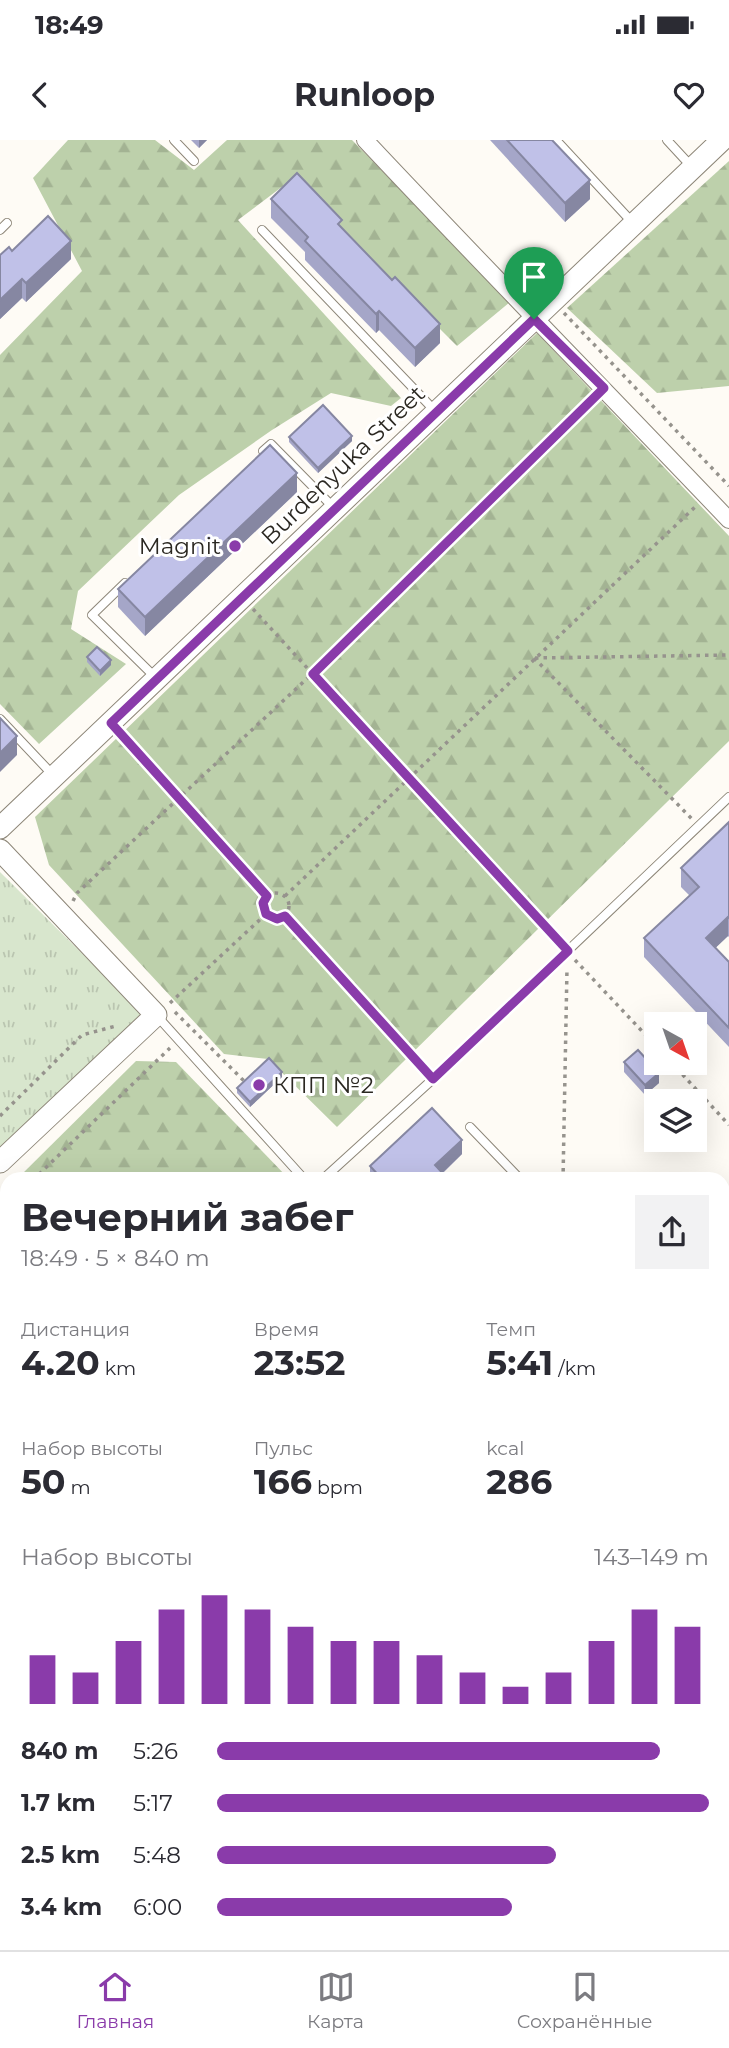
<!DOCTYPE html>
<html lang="ru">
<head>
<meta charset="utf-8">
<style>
	body { margin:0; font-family:Montserrat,sans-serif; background:#f2f2f3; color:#2b2b33; height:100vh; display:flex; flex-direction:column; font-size:26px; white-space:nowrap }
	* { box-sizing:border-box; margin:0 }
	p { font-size:23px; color:#7c7c81 }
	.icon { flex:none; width:38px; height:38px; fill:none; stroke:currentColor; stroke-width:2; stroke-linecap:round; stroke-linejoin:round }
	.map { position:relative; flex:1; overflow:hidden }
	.side { position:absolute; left:0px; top:1032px; width:730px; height:779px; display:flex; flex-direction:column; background:#fff; border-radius:21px 21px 0 0; box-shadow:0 7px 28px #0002 }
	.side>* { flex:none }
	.needle { width:46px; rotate:140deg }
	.controls { position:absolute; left:644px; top:872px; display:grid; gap:14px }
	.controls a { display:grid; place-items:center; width:63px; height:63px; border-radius:0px; background:#fff; box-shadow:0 7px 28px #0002; font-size:35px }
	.pin { position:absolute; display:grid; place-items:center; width:60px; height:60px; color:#fff; margin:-72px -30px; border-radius:50% 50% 50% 0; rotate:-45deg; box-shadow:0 0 7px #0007 }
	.pin .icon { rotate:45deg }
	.round { display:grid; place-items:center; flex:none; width:74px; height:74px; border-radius:0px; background:#f2f2f3 }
	.summary { display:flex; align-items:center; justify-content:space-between; height:119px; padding:0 21px }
	h1 { font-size:38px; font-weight:700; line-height:52px }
	.stats { display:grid; grid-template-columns:repeat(3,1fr); gap:10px; height:119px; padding:7px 21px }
	.stats div { display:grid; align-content:center }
	.stats b { font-size:35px; font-weight:700 }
	.stats small { font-size:19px; font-weight:400 }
	.stats p { font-size:19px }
	.chart { height:196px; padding:14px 21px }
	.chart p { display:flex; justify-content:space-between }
	.chart svg { width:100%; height:126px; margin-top:7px; stroke:#8a3baa; stroke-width:6 }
	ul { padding:0 21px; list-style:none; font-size:23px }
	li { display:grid; grid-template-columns:112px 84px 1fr; align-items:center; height:52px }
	li i { height:18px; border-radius:9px; background:#8a3baa }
	.status { display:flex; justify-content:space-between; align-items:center; height:49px; padding:0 35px; background:#fff; direction:ltr }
	.status svg { height:19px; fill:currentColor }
	header { display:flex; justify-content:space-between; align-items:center; height:91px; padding:0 21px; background:#fff; font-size:32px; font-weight:700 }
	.tabs { display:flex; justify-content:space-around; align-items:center; height:98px; border-top:2px solid #e1e1e2; background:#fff; font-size:19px; color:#7c7c81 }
	.tabs a { display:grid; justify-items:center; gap:4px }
	.tabs .on { color:#8a3baa }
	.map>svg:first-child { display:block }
	.forest { fill:url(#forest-firs) }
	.park { fill:url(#park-tufts) }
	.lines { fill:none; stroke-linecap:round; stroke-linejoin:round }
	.service-casing { stroke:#8d8678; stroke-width:10 }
	.minor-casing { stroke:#8d8678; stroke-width:18 }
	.tertiary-casing { stroke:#8d8678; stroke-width:23 }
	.path { stroke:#96938d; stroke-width:3.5; stroke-dasharray:3.5 5; stroke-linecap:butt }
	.service { stroke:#fff; stroke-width:8 }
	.minor { stroke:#fff; stroke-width:16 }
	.tertiary { stroke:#fff; stroke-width:21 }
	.wall { fill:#a5a6c8 }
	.shaded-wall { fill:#8687a2 }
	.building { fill:#c0c1e8; stroke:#8687a2; stroke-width:2 }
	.route-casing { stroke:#fff; stroke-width:14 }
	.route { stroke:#8a3baa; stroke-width:9 }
	.poi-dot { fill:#8a3baa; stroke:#fff; stroke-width:2.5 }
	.labels { text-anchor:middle; stroke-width:6; stroke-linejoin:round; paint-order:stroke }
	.street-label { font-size:23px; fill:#2b2822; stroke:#fff }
	.poi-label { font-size:23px; fill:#2b2822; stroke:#fff; text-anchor:end }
</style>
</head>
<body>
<div class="status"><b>18:49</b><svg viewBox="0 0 49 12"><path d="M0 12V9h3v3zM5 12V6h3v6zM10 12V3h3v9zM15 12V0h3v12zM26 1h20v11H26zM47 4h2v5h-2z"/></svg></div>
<header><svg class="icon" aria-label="back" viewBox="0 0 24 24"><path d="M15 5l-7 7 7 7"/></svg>Runloop<svg class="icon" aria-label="heart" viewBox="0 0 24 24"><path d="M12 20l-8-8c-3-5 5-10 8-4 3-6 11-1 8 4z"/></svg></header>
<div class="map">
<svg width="729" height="1810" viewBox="0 0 729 1810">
	<defs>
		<pattern id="forest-firs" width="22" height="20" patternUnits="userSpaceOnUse" patternTransform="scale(1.75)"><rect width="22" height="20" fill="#bdd0ab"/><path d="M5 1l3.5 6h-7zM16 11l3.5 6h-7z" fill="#a3b393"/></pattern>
		<pattern id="park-tufts" width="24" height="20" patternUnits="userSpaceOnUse" patternTransform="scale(1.75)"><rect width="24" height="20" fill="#d8e6cd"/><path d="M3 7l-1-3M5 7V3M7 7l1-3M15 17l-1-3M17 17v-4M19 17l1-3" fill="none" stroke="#bac5b0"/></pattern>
	</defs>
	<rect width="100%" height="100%" fill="#fefbf5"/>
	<g class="forest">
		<path d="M68,0H155L194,30L227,0H352L510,162L457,206L291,40L238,80L401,258L391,266L331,253L272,290L179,355L78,451L71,489L126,524L39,604L0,564V215L82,131L33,38Z"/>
		<path d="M729,21V246L657,253L567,168Z"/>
		<path d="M537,193L729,396V601L337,987L268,919L224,914L49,725L35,677Z"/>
		<path d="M136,921L176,922L289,1039H17Z"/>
		<path d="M7,1049V1142L0,1149V1056Z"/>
		<path d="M515,1804H574L572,1810H513Z"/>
	</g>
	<path class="park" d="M0,732L142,873L0,1009Z"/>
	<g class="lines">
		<g class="service-casing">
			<g id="service">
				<path d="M174,0L194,21"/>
				<path d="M556,0L632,82"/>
				<path d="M667,0L691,26"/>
				<path d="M0,90L7,83"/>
				<path d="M262,90L436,272"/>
				<path d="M263,311L271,304L333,367"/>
				<path d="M125,443L92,475L155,537"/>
				<path d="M0,579L52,634"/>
				<path d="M157,876L305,1040"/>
				<path d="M470,987L521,1040"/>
				<path d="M322,1040L433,939L729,657"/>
				<path d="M723,1219L729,1213"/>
				<path d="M0,1346L7,1339"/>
				<path d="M723,1482L729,1489"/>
				<path d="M0,1611L7,1619"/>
				<path d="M182,1804L187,1810"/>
				<path d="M266,1810L272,1804"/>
			</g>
		</g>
		<g class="minor-casing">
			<path id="minor" d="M365,0C485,128 608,253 729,380"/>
		</g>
		<g class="tertiary-casing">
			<g id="tertiary">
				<path d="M0,688L722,0"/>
				<path d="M0,710L156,875L0,1022"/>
			</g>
		</g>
		<g class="path">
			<path d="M564,173L729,346"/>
			<path d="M253,469L561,804"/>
			<path d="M534,518L692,679"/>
			<path d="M535,518L729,515"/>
			<path d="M121,595L267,756"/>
			<circle cx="276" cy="766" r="13"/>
			<path d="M285,756L695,367"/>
			<path d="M73,761L77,753L313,533L593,259"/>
			<path d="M285,776L424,930"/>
			<path d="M575,820L656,906"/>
			<path d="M170,863L266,774"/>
			<path d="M175,872L244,941"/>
			<path d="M671,922L729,985"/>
			<path d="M0,976L82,895L116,886"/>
			<path d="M33,1040L170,908"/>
			<path d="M563,1040L567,828"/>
			<path d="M0,1071L7,1064"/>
			<path d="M0,1401L7,1409"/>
		</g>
		<use href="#service" class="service"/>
		<use href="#minor" class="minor"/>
		<use href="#tertiary" class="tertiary"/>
	</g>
	<g class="wall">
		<path d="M191,0H207L199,8Z"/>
		<path d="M490,0H552L590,59L565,82Z"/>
		<path d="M271,59L342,88L440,203L415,227L379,190L376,193L305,120V112L271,78Z"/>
		<path d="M12,111L71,119L26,162L22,158L0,179V115Z"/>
		<path d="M289,297L352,301L318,333L289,302Z"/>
		<path d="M297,352L145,496L118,467V449Z"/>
		<path d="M87,517L111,525L100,536L87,522Z"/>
		<path d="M729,682V797L728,796L715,808L729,822V907L644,817V798L690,756L681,747V728Z"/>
		<path d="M624,922L659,943L645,955L624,932Z"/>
		<path d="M282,937L250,967L237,953V948Z"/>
		<path d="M462,1014L443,1033L449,1040H370V1026Z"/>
		<path d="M0,1444L7,1452V1550L0,1543Z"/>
		<path d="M77,1804H167L172,1810H82Z"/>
	</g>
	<g class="shaded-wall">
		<path d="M199,0H207L199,8Z"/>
		<path d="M590,40V59L565,82V63Z"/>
		<path d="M71,101V119L26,162V143Z"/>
		<path d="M22,139V158L0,179V160Z"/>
		<path d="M379,171V190L376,193V174Z"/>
		<path d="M440,184V203L415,227V208Z"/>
		<path d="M352,296V301L318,333V328Z"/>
		<path d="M297,333V352L145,496V477Z"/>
		<path d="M111,520V525L100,536V531Z"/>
		<path d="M17,596V615L0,632V613Z"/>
		<path d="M728,777V796L706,817V798Z"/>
		<path d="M282,932V937L250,967V962Z"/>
		<path d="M659,933V943L645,955V945Z"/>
		<path d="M462,1000V1014L435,1040V1025Z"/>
		<path d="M7,1645V1672L0,1678V1652Z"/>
	</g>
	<g class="building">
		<path d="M507,0H552L590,40L565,63Z"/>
		<path d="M297,33L342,80L338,84L392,140L395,137L440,184L415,208L379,171L376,174L305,101L308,97L271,59Z"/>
		<path d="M48,76L71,101L26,143L22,139L0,160V115L9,107L12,111Z"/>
		<path d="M323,265L352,296L318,328L289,297Z"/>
		<path d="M270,305L297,333L145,477L118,449Z"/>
		<path d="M97,507L111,520L100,531L87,517Z"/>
		<path d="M0,578L17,596L0,613Z"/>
		<path d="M729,682V778L728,777L706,798L729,822V888L644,798L699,747L681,728Z"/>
		<path d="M638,910L659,933L645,945L624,922Z"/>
		<path d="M269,918L282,932L250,962L237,948Z"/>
		<path d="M432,968L462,1000L435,1025L449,1040H383L370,1026Z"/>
		<path d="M0,1444L7,1452V1524L0,1516Z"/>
		<path d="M0,1627L7,1634V1645L0,1652Z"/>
		<path d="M101,1804H167L172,1810H107Z"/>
	</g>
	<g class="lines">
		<g class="route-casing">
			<path id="route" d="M534,179L604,248L313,534L568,811L433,939L285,776L277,779L266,774L263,763L267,756L111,583Z"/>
		</g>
		<use href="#route" class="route"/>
	</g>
	<g class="poi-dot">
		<circle cx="235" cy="406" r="7"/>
		<circle cx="259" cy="945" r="7"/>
	</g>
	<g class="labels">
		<g class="street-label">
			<text transform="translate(343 325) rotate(-44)" y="8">Burdenyuka Street</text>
		</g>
		<g class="poi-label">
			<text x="221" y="414">Magnit</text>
			<text x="273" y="953" text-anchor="start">КПП №2</text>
		</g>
	</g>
</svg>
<div class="controls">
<a><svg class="needle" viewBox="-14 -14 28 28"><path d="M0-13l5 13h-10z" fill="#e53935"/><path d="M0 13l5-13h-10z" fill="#7c7c81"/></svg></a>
<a><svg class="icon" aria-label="layers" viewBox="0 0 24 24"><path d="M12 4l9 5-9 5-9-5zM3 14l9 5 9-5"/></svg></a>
</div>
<div class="pin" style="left:534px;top:179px;background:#1e9e55"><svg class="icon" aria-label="arrive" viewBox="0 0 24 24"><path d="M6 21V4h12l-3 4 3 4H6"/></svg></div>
<section class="side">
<div class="summary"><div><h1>Вечерний забег</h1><p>18:49 · 5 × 840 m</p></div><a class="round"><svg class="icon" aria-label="share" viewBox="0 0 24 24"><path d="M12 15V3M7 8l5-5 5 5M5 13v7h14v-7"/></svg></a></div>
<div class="stats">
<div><p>Дистанция</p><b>4.20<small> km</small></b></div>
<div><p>Время</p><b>23:52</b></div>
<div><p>Темп</p><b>5:41<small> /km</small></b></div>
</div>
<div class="stats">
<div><p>Набор высоты</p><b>50<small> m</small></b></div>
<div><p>Пульс</p><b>166<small> bpm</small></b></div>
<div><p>kcal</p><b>286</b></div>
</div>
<div class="chart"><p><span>Набор высоты</span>143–149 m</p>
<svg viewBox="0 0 160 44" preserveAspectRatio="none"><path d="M5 44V27M15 44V33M25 44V22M35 44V11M45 44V6M55 44V11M65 44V17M75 44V22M85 44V22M95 44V27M105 44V33M115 44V38M125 44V33M135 44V22M145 44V11M155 44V17"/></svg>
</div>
<ul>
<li><b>840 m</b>5:26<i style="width:90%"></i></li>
<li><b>1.7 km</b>5:17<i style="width:100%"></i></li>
<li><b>2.5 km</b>5:48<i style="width:69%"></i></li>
<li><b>3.4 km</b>6:00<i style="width:60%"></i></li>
</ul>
</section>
</div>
<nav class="tabs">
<a class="on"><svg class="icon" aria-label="home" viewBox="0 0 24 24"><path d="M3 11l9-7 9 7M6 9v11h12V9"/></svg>Главная</a>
<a><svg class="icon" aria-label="map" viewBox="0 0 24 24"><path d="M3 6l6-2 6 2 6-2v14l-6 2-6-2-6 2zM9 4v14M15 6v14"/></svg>Карта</a>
<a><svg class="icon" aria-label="saved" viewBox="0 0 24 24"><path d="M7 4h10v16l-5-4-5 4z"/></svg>Сохранённые</a>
</nav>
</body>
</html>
